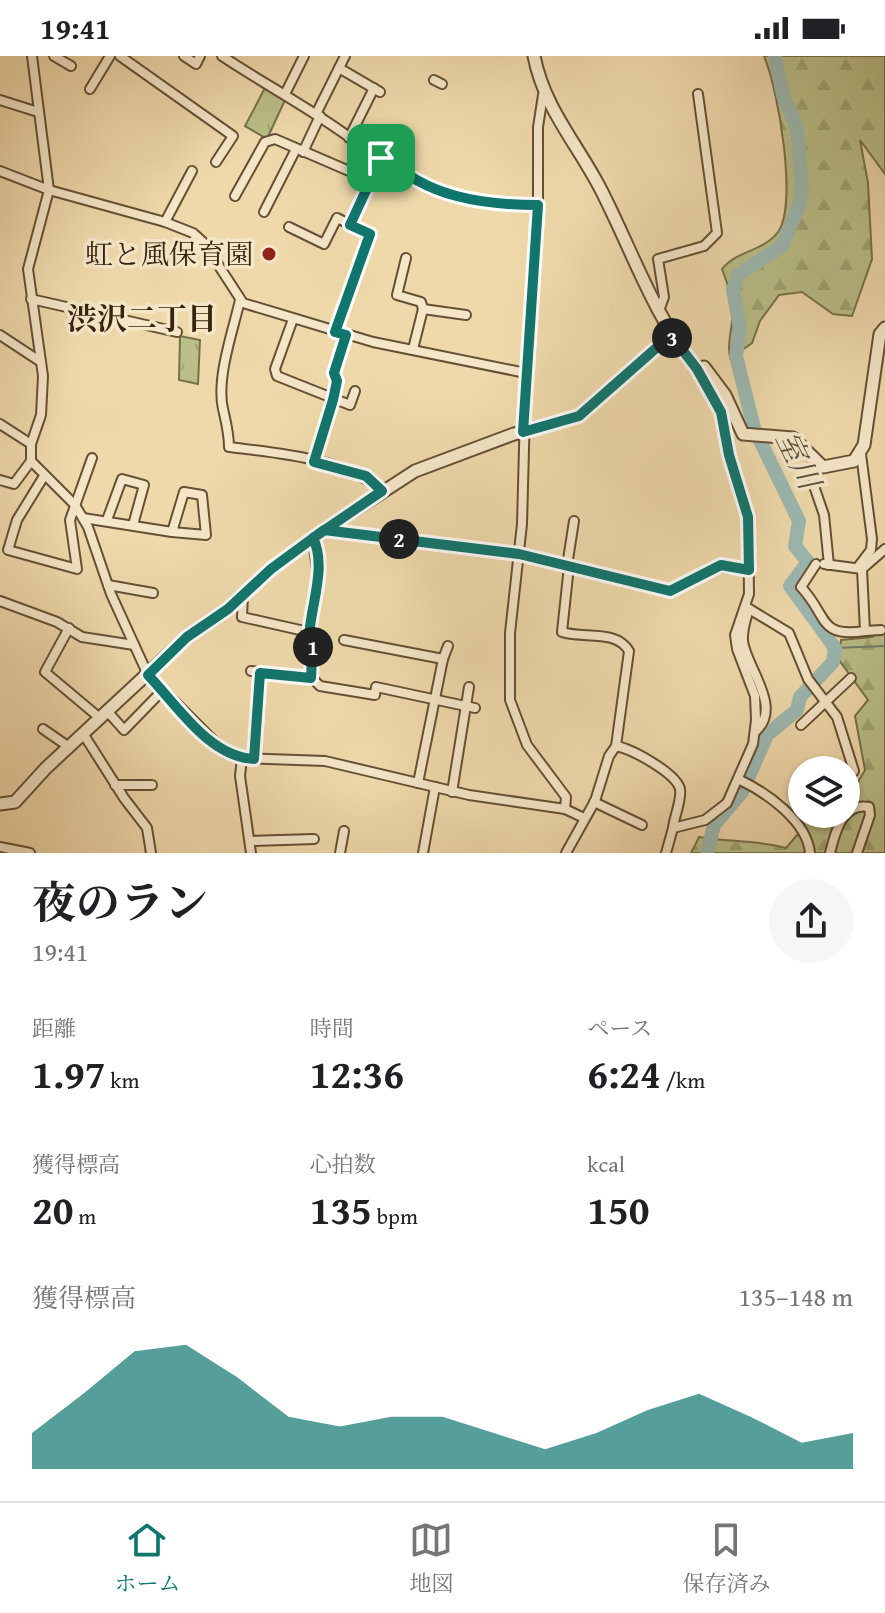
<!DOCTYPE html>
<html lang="ja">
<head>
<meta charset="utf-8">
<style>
	body { margin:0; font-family:"Gentium Book Plus","Noto Serif JP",serif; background:#f6f6f6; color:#202124; height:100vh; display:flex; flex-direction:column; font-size:30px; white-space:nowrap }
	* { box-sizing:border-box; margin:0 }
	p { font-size:26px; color:#757577 }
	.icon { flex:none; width:44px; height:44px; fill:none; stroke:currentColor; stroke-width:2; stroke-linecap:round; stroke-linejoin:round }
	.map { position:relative; height:797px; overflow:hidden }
	.details { display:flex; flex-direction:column; background:#fff; flex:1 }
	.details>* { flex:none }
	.fabs { position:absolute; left:788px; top:700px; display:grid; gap:16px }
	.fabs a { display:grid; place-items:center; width:72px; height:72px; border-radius:50%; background:#fff; box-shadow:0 2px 6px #0004; font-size:40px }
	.pin { position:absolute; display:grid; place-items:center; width:68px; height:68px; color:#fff; margin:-34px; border-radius:16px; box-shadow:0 4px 12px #0006 }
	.km { position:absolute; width:40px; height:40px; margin:-20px; border-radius:50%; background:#222; color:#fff; font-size:22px; line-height:40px; text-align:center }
	.round { display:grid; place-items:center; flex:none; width:84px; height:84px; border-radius:42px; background:#f6f6f6 }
	.headline { display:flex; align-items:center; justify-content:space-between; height:136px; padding:0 32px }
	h1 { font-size:44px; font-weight:700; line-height:60px }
	.metrics { display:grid; grid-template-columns:repeat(3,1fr); gap:12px; height:136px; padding:8px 32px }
	.metrics div { display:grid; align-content:center }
	.metrics b { font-size:40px; font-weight:700 }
	.metrics small { font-size:22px; font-weight:400 }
	.metrics p { font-size:22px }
	.chart { height:224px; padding:16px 32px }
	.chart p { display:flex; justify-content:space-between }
	.chart svg { width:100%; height:144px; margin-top:8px; fill:#0f766e; opacity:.7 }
	.status { display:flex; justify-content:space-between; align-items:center; height:56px; padding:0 40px; background:#fff; direction:ltr }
	.status svg { height:22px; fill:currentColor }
	.tab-bar { display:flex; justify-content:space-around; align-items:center; height:112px; border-top:2px solid #e0e0e0; background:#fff; font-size:22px; color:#757577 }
	.tab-bar a { display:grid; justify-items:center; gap:4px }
	.tab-bar .active { color:#0f766e }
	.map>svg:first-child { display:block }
	.grass { fill:url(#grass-tufts); stroke:#78704b; stroke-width:2 }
	.forest { fill:url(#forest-firs); stroke:#78704b; stroke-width:2 }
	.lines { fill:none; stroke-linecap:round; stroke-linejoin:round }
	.stream { stroke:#747d70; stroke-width:2 }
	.river { stroke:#9cb9b2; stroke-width:14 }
	.minor-casing { stroke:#655035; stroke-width:12 }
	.tertiary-casing { stroke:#655035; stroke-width:15 }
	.minor { stroke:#f5e6c8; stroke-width:8 }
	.tertiary { stroke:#f5e6c8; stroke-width:11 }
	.route-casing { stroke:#fff; stroke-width:16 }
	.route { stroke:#0f766e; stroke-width:10 }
	.poi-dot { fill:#8f2418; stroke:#f5e6c8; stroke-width:3 }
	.labels { text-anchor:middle; stroke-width:7; stroke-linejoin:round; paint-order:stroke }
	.poi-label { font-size:28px; fill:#37220e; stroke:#f5e6c8; text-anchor:end }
	.neighbourhood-label { font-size:30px; font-weight:bold; fill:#37220e; stroke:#f5e6c8 }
	.water-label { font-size:30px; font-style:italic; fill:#554f3f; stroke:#f5e6c8 }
</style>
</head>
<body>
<div class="status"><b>19:41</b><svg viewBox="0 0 49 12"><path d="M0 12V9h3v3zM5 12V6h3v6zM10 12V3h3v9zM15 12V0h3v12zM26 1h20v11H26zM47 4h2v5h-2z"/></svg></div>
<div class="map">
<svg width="885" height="797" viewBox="0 0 885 797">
	<defs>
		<pattern id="grass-tufts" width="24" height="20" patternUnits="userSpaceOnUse" patternTransform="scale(2)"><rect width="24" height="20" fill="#babf88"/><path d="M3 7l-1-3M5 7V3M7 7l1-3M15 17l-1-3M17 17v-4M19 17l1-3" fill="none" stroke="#a0a474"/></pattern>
		<pattern id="forest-firs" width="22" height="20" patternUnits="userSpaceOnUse" patternTransform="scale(2)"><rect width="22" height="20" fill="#babf88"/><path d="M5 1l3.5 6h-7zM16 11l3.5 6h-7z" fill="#a0a474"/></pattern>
	</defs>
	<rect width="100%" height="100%" fill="#efd9ab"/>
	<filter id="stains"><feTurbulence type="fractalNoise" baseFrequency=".0025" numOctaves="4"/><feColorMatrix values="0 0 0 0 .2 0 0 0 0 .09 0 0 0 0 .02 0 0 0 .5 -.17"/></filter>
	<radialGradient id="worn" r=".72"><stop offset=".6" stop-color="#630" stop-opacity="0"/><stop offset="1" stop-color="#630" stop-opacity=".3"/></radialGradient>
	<g class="grass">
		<path d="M266,30L285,44L267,83L245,70Z"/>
		<path d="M180,280L200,284L198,328L179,324Z"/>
	</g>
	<g class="forest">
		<path d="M764,0H885V118L860,84L868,127L872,203L852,260L833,258L802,236L779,239L760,265L752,287L730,302C727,287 731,279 732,264C733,247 728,228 722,213C737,194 763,196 778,176C798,148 778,32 764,0Z"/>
		<path d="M885,572V797H691L699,781C729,786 757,784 786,792L798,778L804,758H846V734L855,731L865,714L855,660L868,644L839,604L841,584L872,581Z"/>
	</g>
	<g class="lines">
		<path class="stream" d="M835,592L885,590"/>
		<path class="river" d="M707,797L714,769L742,736L767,679L797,654L800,641L833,606L835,592L790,530L808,506L795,490L799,465L754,372L736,300L740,272L733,234L738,219L782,190L800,147L802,130L797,72L783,39L775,0"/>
		<g class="minor-casing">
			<g id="minor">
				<path d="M32,0L49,134L28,213L43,320L41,359L31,388V405L75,449L88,471L111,538L148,619L226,697L242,702L325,705L469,739L565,753L584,762"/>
				<path d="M54,0L71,10"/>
				<path d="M120,0L233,80L216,106"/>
				<path d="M184,0L196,8L200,0"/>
				<path d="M222,0C264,28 308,51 349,81C359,89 375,102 387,101C425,141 484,149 538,149"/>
				<path d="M339,12L380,36"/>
				<path d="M434,24L442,28"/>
				<path d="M90,33L110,0"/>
				<path d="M285,38L304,0"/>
				<path d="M543,39L538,71V149L526,317L522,468L510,577V644L527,689L566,741L565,753"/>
				<path d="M0,44L38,56"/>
				<path d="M316,58L345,0"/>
				<path d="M349,82L374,32"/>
				<path d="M303,96L320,60"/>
				<path d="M0,115L49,134L165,166L193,177L204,187L243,247L373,286L526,317"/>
				<path d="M235,140L265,86L275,83L370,124"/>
				<path d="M264,156L296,93"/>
				<path d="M165,166L192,115"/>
				<path d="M350,169L381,102"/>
				<path d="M289,171L324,188L337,162L370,178L335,276"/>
				<path d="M406,202L397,239L421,246L423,253"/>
				<path d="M31,243L177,276"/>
				<path d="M240,244C233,275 216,322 223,353C226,366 229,377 229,391C276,397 346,402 382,435"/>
				<path d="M659,255L664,241L658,203L704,190L717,177L698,38"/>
				<path d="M293,263L275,313L277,320L350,349L355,335"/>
				<path d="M0,279L41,306"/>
				<path d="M413,293L423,253L466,259"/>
				<path d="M0,368L31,388"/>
				<path d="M314,406L333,344L337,325L334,317L346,279"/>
				<path d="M814,406V430L824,459L829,509"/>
				<path d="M44,420L17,464L8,494L77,513L70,464L92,402"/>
				<path d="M0,424L14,428L31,405"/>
				<path d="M184,436L202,439L206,479L172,476Z"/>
				<path d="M83,462L172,476"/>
				<path d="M107,464L122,423L144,429L133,469"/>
				<path d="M324,474L519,498L670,535L713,511L749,514"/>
				<path d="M816,508L801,531C829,561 818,582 865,575L862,513"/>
				<path d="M824,508L862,513L885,493"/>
				<path d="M567,510L574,465"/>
				<path d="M858,511L871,494L872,483L861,398"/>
				<path d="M108,529L153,537"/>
				<path d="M243,539L242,561L309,576L314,594L311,622"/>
				<path d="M0,545L57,566L82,581L134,589"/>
				<path d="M746,551L789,577L808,623L837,661L854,715L846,724"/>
				<path d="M749,553C746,563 742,574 743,585C746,611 783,651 756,675"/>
				<path d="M69,572L45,616L101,663"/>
				<path d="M865,575L881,574"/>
				<path d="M309,576L318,522L313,482"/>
				<path d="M344,584L443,603L418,727"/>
				<path d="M443,603L448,590"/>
				<path d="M251,615L312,622L320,630L375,639L376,631L475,652"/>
				<path d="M108,656L124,674L163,634"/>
				<path d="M801,669L851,622"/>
				<path d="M43,673L69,691"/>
				<path d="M84,679L124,742L147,772L151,797"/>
				<path d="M616,690C632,693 676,717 680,733C682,744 674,761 673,772"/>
				<path d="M242,702L240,720L251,797"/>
				<path d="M254,703L260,617"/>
				<path d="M740,724C767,737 807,765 810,797"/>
				<path d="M115,729H152"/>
				<path d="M452,736L469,631"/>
				<path d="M594,746L642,769"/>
				<path d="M250,785L314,783"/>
				<path d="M0,791L30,797"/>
				<path d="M340,797L344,775"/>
				<path d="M423,797L435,731"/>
				<path d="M566,797L595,745L609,700L616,690L629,595C616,573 584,583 562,576L569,510"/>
				<path d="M666,797L673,772L705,764L727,747L753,688L756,664L755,640L737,593L735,579L749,538L748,461L729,399L721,356L697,313"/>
				<path d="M830,797C835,777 842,746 869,751L870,759L857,797"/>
			</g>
		</g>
		<g class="tertiary-casing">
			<g id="tertiary">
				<path d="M534,0C544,51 575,85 599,130C631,191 653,260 697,313L704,311L725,339L743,378L793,382L823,411L854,405L864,389L880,278L885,272"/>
				<path d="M0,748L15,746L46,712L187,581L228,553L271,513L324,474L415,415L514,378L579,360L671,279"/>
			</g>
		</g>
		<use href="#minor" class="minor"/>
		<use href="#tertiary" class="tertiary"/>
	</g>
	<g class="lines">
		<g class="route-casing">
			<path id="route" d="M381,102L350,169L370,178L335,276L346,279L334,317L337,325L333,344L314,406L366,420L382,435L313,482C326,508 313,544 310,571C309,587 313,604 311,622L260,617L254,703C209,701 177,649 148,619L187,581L228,553L271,513L324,474L519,498L670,535L721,509L749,514L748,461L729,399L721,356L697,313L671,279L579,360L523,376L538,149C484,149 425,141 387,101L381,102"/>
		</g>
		<use href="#route" class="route"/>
	</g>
	<circle class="poi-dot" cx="269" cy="198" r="8"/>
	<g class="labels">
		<g class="poi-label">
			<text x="253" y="208">虹と風保育園</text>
		</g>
		<g class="neighbourhood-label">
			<text x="142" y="273">渋沢二丁目</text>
		</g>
		<g class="water-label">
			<text transform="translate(798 404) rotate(64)" y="10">室川</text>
		</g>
	</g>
	<rect width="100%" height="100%" filter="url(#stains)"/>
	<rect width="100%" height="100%" fill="url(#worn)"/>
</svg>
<div class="fabs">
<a><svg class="icon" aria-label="layers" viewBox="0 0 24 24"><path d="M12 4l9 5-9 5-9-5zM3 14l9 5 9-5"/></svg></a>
</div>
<div class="pin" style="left:381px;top:102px;background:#1e9e55"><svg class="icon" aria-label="arrive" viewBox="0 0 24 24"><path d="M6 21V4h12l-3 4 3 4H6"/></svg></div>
<b class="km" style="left:313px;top:591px">1</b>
<b class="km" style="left:399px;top:483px">2</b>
<b class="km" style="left:672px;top:282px">3</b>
</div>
<section class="details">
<div class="headline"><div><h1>夜のラン</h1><p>19:41</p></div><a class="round"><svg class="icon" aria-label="share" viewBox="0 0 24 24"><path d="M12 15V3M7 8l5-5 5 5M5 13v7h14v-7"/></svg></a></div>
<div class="metrics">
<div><p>距離</p><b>1.97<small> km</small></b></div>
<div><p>時間</p><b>12:36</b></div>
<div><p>ペース</p><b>6:24<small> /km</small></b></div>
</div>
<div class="metrics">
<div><p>獲得標高</p><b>20<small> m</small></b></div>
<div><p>心拍数</p><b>135<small> bpm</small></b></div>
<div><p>kcal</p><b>150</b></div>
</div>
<div class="chart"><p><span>獲得標高</span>135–148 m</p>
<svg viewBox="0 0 160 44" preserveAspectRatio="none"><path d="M0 44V33L10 21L20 8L30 6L40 16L50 28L60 31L70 28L80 28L90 33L100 38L110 33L120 26L130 21L140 28L150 36L160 33V44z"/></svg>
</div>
</section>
<nav class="tab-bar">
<a class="active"><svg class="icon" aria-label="home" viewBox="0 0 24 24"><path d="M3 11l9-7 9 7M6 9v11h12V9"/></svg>ホーム</a>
<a><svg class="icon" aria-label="map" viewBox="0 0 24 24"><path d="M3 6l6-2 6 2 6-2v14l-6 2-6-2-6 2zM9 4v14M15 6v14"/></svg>地図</a>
<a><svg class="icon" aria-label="saved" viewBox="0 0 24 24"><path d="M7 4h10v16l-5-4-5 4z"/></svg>保存済み</a>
</nav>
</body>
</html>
